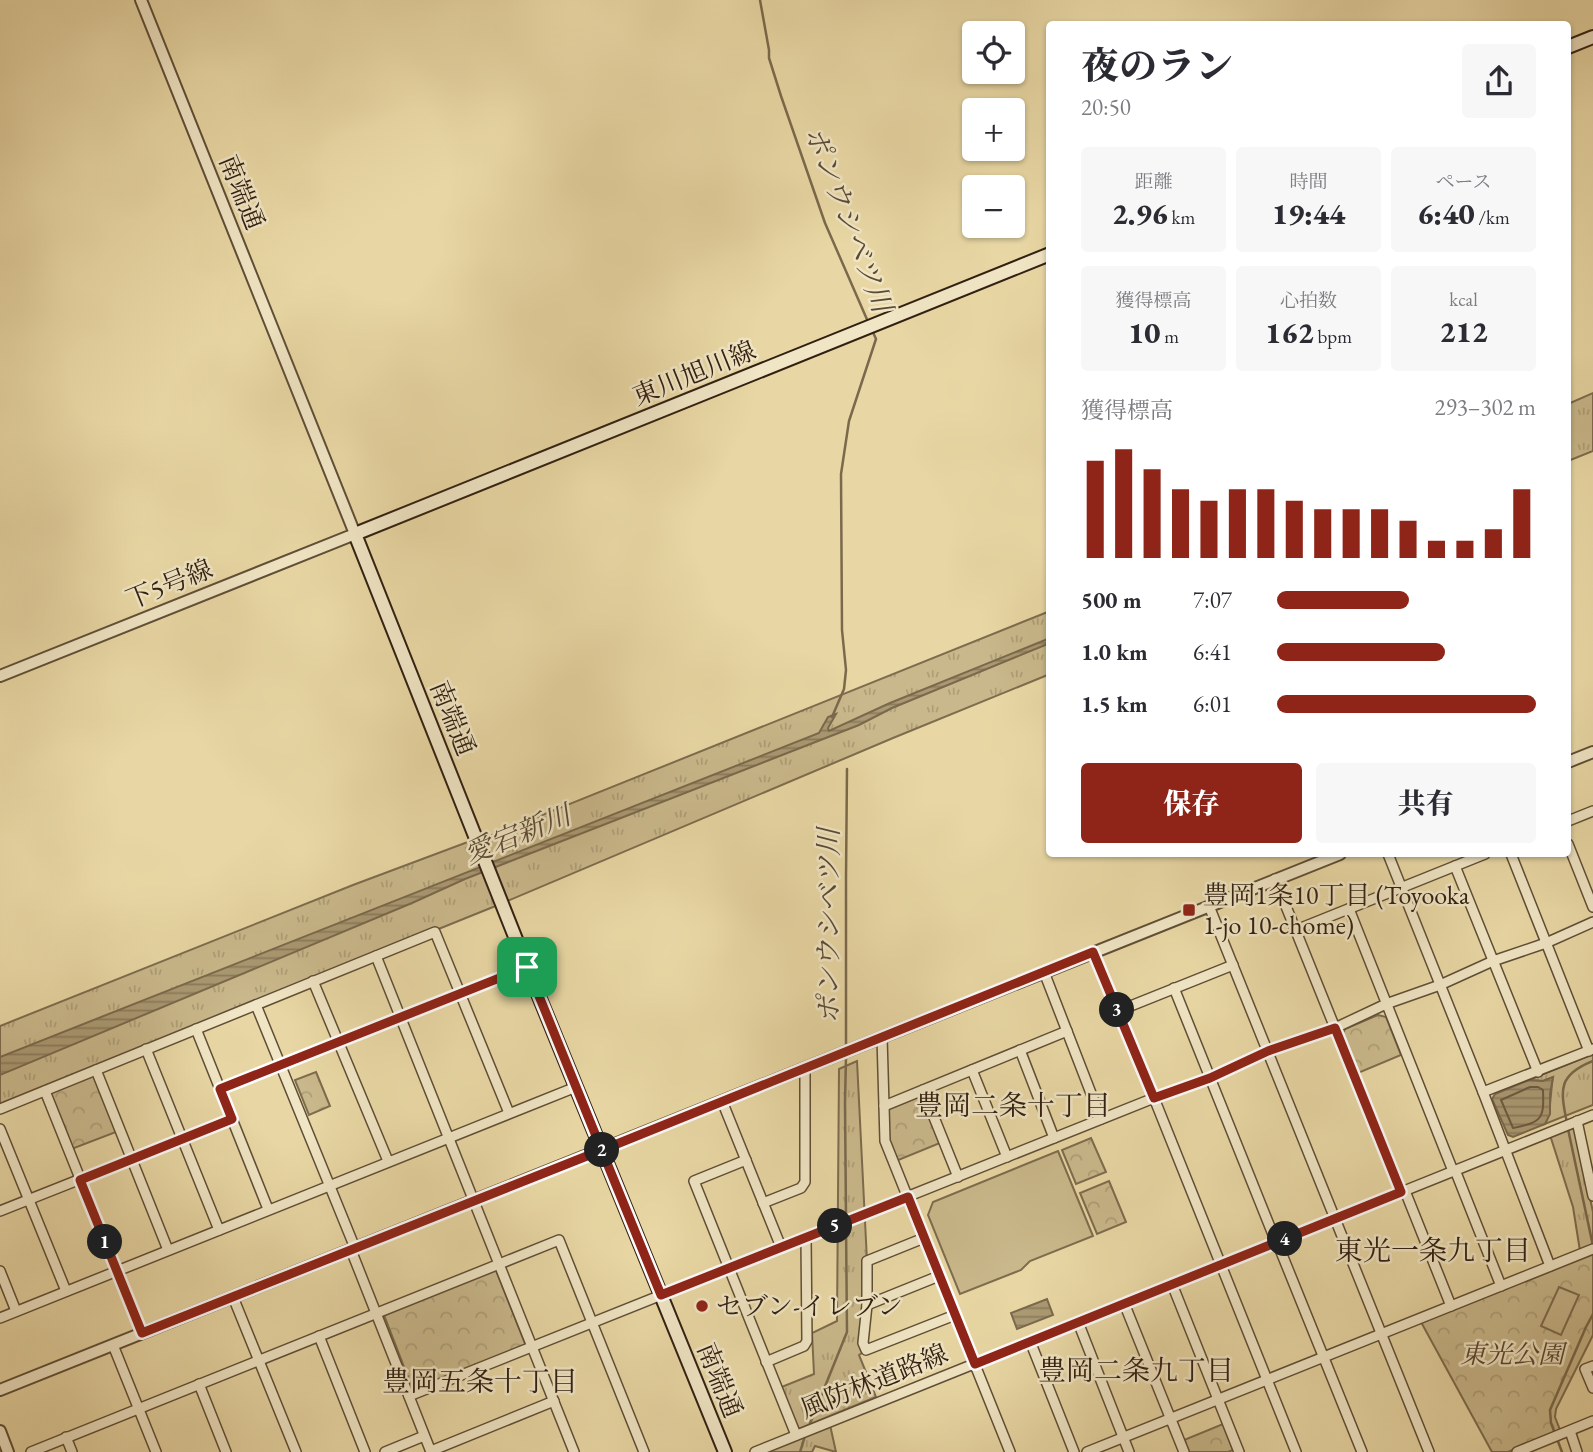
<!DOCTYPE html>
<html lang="ja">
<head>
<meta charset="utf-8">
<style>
	body { margin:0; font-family:"EB Garamond","Noto Serif JP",serif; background:#f7f7f7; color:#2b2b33; height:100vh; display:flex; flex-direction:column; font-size:26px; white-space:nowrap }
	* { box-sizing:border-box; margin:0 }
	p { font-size:23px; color:#7c7c81 }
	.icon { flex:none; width:38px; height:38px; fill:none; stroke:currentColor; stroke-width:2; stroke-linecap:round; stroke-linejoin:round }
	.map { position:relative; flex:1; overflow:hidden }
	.side { position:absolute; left:1046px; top:21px; width:525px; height:836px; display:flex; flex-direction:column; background:#fff; border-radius:7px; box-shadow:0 2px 5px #0004 }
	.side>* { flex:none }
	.tools { position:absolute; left:962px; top:21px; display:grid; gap:14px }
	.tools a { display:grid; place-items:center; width:63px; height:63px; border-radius:7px; background:#fff; box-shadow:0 2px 5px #0004; font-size:35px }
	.pin { position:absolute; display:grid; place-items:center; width:60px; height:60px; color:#fff; margin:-30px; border-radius:14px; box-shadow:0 4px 10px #0006 }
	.km { position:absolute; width:35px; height:35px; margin:-18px; border-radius:50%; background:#222; color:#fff; font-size:19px; line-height:35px; text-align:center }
	.round { display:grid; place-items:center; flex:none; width:74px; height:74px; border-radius:7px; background:#f7f7f7 }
	.overview { display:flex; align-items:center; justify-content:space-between; height:119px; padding:0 35px }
	h1 { font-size:38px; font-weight:800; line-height:52px }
	.figures { display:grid; grid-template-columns:repeat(3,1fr); gap:10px; height:119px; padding:7px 35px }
	.figures div { display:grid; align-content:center; border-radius:7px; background:#f7f7f7; text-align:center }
	.figures b { font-size:30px; font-weight:800 }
	.figures small { font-size:19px; font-weight:400 }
	.figures p { font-size:19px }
	.chart { height:196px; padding:14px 35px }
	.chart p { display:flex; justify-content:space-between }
	.chart svg { width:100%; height:126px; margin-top:7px; stroke:#8f2418; stroke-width:6 }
	.button { display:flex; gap:14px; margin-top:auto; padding:14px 35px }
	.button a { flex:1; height:80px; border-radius:7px; background:#8f2418; color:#fff; font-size:28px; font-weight:800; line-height:80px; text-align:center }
	.button a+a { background:#f7f7f7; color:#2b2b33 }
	ul { padding:0 35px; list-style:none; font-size:23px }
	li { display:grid; grid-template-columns:112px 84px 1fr; align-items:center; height:52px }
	li i { height:18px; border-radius:9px; background:#8f2418 }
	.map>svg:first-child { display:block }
	.grass { fill:url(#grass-tufts); stroke:#7d6c4e; stroke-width:2 }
	.park { fill:url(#park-crowns); stroke:#7d6c4e; stroke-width:2 }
	.pitch { fill:#c9b88b; stroke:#7d6c4e; stroke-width:2 }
	.water { fill:url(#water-rules); stroke:#7a694c; stroke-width:2 }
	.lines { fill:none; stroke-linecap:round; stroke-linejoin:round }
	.shore { stroke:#6e5c42; stroke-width:2 }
	.stream { stroke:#7a694c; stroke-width:2.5 }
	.minor-casing { stroke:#5f4e36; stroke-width:12 }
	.tertiary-casing { stroke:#5f4e36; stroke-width:14 }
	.secondary-casing { stroke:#312012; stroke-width:16 }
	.minor { stroke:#f0e5c4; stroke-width:9 }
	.tertiary { stroke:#f0e5c4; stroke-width:10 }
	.secondary { stroke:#f0e5c4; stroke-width:12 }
	.route-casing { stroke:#fff; stroke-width:14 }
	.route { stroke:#8f2418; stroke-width:9 }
	.poi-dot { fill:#8f2418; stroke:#f0e5c4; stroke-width:2.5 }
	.labels { text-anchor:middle; stroke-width:5; stroke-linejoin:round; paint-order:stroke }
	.street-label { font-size:26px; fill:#312012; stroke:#f0e5c4 }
	.poi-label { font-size:26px; fill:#312012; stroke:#f0e5c4; text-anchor:start }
	.park-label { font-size:26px; font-style:italic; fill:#574630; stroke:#f0e5c4 }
	.water-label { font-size:28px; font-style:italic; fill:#5b4a34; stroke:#f0e5c4 }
	.neighbourhood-label { font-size:28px; fill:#312012; stroke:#f0e5c4 }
</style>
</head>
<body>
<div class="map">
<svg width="1593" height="1452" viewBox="0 0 1593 1452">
	<defs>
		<pattern id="grass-tufts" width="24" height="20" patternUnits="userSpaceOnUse" patternTransform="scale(1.75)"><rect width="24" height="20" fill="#c9b88b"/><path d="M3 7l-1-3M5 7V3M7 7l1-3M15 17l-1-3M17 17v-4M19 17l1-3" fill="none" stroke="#ad9e77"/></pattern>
		<pattern id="park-crowns" width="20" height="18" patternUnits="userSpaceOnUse" patternTransform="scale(1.75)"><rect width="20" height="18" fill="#c9b88b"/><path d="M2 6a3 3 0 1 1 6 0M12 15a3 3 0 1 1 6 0" fill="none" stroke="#ad9e77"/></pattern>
		<pattern id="water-rules" width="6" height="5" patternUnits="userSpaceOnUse" patternTransform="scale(1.75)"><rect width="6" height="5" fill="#aa9972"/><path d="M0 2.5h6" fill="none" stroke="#8b7c5c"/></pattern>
	</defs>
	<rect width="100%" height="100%" fill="#e8d7a4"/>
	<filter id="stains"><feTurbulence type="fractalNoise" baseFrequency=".00286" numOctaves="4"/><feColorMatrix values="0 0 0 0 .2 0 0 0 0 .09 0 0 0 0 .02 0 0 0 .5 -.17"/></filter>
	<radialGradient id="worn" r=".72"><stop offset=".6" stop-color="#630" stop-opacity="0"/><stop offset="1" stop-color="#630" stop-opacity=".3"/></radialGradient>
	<g class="grass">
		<path d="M1593,393V451L1568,461V404Z"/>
		<path d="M1050,611V674L893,738L498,905L0,1106V1026L353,885L473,840H480Z"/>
		<path d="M1593,1054V1105L1545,1124C1552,1109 1550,1093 1553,1077L1543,1081L1529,1080Z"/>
		<path d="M857,1061L867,1261L866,1350L859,1355L876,1397L796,1430L779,1388L814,1374L812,1333L837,1321L839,1069Z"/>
		<path d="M1574,1125L1593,1212V1246L1580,1251L1573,1207L1550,1135Z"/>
		<path d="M830,1425L836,1452L815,1446L812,1452H765Z"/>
	</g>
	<g class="park">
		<path d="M1378,1015L1386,1017L1401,1055L1358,1073L1342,1035L1345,1029Z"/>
		<path d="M316,1072L330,1106L309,1115L295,1080Z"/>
		<path d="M92,1074L95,1077L116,1132L69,1150L49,1092Z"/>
		<path d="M921,1096L940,1143L896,1161L888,1141L887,1110Z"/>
		<path d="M1091,1138L1106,1172L1076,1184L1062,1150Z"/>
		<path d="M1109,1181L1126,1222L1097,1234L1080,1193Z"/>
		<path d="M1593,1253V1335L1556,1409L1555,1417L1560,1430L1508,1452H1492L1421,1322Z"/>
		<path d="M495,1268L526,1346L413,1390L384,1315Z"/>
		<path d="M1223,1424L1233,1450L1228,1452H1189L1184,1440Z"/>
	</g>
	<g class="pitch">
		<path d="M1058,1151L1093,1236L1030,1261L1021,1270L960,1294L928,1215L933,1202Z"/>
		<path d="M1559,1287L1579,1295L1561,1335L1541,1326Z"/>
	</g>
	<g class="water">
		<path d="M1050,638V643L892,708L859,725L465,879L412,903L0,1075V1057L819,733L828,717L836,714L828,728L829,731L890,703Z"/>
		<path d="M1553,1077L1550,1094V1114L1545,1124L1513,1137L1508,1135L1492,1099L1495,1094L1529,1080L1543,1081Z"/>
		<path d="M1047,1299L1053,1315L1017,1329L1011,1313Z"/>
	</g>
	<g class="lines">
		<path class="shore" d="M1530,1087H1538L1543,1090C1544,1118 1543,1122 1513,1128L1501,1100Z"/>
		<g class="stream">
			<path d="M760,0L769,50V58L781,96L825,223L869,324"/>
			<path d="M832,717L844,689L846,670L842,630L841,474L849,421L876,339L872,330"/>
			<path d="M846,1049V877L847,769"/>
			<path d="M846,1056L845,1103L846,1217"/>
			<path d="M1567,1123C1560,1089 1558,1075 1593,1061"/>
			<path d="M1568,1129L1593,1246"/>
			<path d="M809,1426L847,1332L846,1224"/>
			<path d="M800,1452L805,1436"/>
			<path d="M1562,1452L1551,1423L1550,1410L1586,1327L1593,1314"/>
		</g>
		<g class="minor-casing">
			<g id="minor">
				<path d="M1568,821L1593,811"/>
				<path d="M1568,844L1593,907"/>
				<path d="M1388,854L1483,1092L1550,1266"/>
				<path d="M1511,854L1589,1051"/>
				<path d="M1455,866L1538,1072"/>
				<path d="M1275,879L1401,1192"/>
				<path d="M1209,906L1429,1452"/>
				<path d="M1349,909L1453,1171"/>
				<path d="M1296,930L1485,854"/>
				<path d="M1093,952L1154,1098L1296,1452"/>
				<path d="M376,956L574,1452"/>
				<path d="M1044,972L1101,1119"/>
				<path d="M313,981L388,1161"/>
				<path d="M1174,988L1276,1242"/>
				<path d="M256,1005L355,1248"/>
				<path d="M1118,1011L1233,965"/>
				<path d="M196,1029L268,1209"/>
				<path d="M882,1037L885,1141L1010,1452"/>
				<path d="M146,1049L219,1230"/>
				<path d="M1020,1050L1054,1138"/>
				<path d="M96,1070L168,1250"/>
				<path d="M972,1070L1007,1157"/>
				<path d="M220,1089L527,967"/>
				<path d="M923,1090L958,1177"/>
				<path d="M45,1091L142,1333"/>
				<path d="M1483,1092L1593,1049"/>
				<path d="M722,1101L781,1247"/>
				<path d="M884,1106L1067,1031"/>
				<path d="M0,1109L435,932L509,1113"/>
				<path d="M1577,1121L1593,1196"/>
				<path d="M0,1129L66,1291"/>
				<path d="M746,1160L694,1181L796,1435"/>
				<path d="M1455,1170L1501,1286"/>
				<path d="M1405,1191L1451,1306"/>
				<path d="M763,1203L801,1188L805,1182V1068"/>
				<path d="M0,1211L232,1119"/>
				<path d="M924,1238L867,1261V1305L863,1343L866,1350L955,1315"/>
				<path d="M1277,1242L1362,1452"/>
				<path d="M351,1250L431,1452"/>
				<path d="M0,1271L16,1311"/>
				<path d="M1172,1284L1239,1452"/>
				<path d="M233,1297L296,1452"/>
				<path d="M1124,1303L1184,1452"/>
				<path d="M867,1305L939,1276"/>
				<path d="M0,1318L576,1087"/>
				<path d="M1078,1322L1129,1452"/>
				<path d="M319,1336L365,1452"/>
				<path d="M1030,1341L1074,1452"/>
				<path d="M113,1345L156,1452"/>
				<path d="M766,1362L804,1346L807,1341L806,1237"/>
				<path d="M1593,1366L1585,1369L1593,1388"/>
				<path d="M199,1384L226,1452"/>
				<path d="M409,1396L1154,1098L1210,1078L1268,1051L1335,1028L1386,1004L1440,985L1493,961L1546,943L1593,922"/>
				<path d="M1570,1431L1577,1452"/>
				<path d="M66,1437L72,1452"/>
				<path d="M431,1451L554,1401"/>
				<path d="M31,1452L559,1240L644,1452"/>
				<path d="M385,1452L424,1436"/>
				<path d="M755,1452L1593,1115"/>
				<path d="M1087,1452L1593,1249"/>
				<path d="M1517,1452L1593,1421"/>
			</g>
		</g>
		<g class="tertiary-casing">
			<g id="tertiary">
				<path d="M0,676L355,534L141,0"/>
				<path d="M1568,762L1593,752"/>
				<path d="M0,1390L1340,854"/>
				<path d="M0,1431L8,1452"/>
			</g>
		</g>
		<g class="secondary-casing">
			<g id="secondary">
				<path d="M1568,47L1593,37"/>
				<path d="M725,1452L527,967L355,534L1050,254"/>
			</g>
		</g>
		<use href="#minor" class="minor"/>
		<use href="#tertiary" class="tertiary"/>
		<use href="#secondary" class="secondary"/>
	</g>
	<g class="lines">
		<g class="route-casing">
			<path id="route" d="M527,967L220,1089L232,1119L80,1180L142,1333L592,1154L602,1150L1093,952L1154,1098L1210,1078L1268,1051L1335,1028L1401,1192L975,1364L908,1197L661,1295L607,1163C580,1097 554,1032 527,967"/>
		</g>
		<use href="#route" class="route"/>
	</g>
	<g class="poi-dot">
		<rect x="1182" y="903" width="14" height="14" rx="3.5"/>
		<circle cx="702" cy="1306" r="7"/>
	</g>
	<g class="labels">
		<g class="street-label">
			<text transform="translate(242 192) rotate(68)" y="9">南端通</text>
			<text transform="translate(694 373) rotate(-22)" y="9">東川旭川線</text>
			<text transform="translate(169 584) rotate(-22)" y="9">下5号線</text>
			<text transform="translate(453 718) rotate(68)" y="9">南端通</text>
			<text transform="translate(720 1380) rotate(68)" y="9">南端通</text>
			<text transform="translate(874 1381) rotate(-22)" y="9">風防林道路線</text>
		</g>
		<g class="poi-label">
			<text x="1203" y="904">豊岡1条10丁目 (Toyooka<tspan x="1203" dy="30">1-jo 10-chome)</tspan></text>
			<text x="716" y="1315">セブン-イレブン</text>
		</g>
		<g class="park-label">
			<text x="1512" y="1363">東光公園</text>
		</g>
		<g class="water-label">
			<text transform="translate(849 219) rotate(69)" y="10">ポンウシベツ川</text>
			<text transform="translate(517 834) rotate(-22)" y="10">愛宕新川</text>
			<text transform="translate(828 926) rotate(-90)" y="10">ポンウシベツ川</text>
		</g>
		<g class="neighbourhood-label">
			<text x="1013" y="1115">豊岡二条十丁目</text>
			<text x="1433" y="1260">東光一条九丁目</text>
			<text x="1136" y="1380">豊岡二条九丁目</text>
			<text x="480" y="1391">豊岡五条十丁目</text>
		</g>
	</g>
	<rect width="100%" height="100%" filter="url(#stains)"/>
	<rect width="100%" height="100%" fill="url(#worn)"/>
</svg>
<div class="tools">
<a><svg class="icon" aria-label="locate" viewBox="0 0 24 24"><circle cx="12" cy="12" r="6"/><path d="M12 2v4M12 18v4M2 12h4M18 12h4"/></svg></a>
<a>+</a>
<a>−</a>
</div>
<div class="pin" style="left:527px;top:967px;background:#1e9e55"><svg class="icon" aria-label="arrive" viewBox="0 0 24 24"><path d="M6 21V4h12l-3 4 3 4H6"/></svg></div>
<b class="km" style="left:105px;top:1242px">1</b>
<b class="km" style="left:602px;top:1150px">2</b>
<b class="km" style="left:1117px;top:1010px">3</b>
<b class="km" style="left:1285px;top:1239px">4</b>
<b class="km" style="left:835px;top:1226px">5</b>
<section class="side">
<div class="overview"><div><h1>夜のラン</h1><p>20:50</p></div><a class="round"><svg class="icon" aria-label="share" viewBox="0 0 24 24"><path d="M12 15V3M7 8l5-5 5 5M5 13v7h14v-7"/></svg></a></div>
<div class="figures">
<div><p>距離</p><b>2.96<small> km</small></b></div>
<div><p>時間</p><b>19:44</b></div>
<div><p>ペース</p><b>6:40<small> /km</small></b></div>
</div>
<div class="figures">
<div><p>獲得標高</p><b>10<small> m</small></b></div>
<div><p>心拍数</p><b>162<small> bpm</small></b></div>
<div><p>kcal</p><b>212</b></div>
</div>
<div class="chart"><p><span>獲得標高</span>293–302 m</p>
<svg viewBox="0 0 160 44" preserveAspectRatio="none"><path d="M5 44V10M15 44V6M25 44V13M35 44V20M45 44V24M55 44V20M65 44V20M75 44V24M85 44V27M95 44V27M105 44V27M115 44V31M125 44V38M135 44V38M145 44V34M155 44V20"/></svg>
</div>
<ul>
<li><b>500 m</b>7:07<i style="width:51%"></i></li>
<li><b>1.0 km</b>6:41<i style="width:65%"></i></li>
<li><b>1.5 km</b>6:01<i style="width:100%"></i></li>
</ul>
<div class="button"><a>保存</a><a>共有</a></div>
</section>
</div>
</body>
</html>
